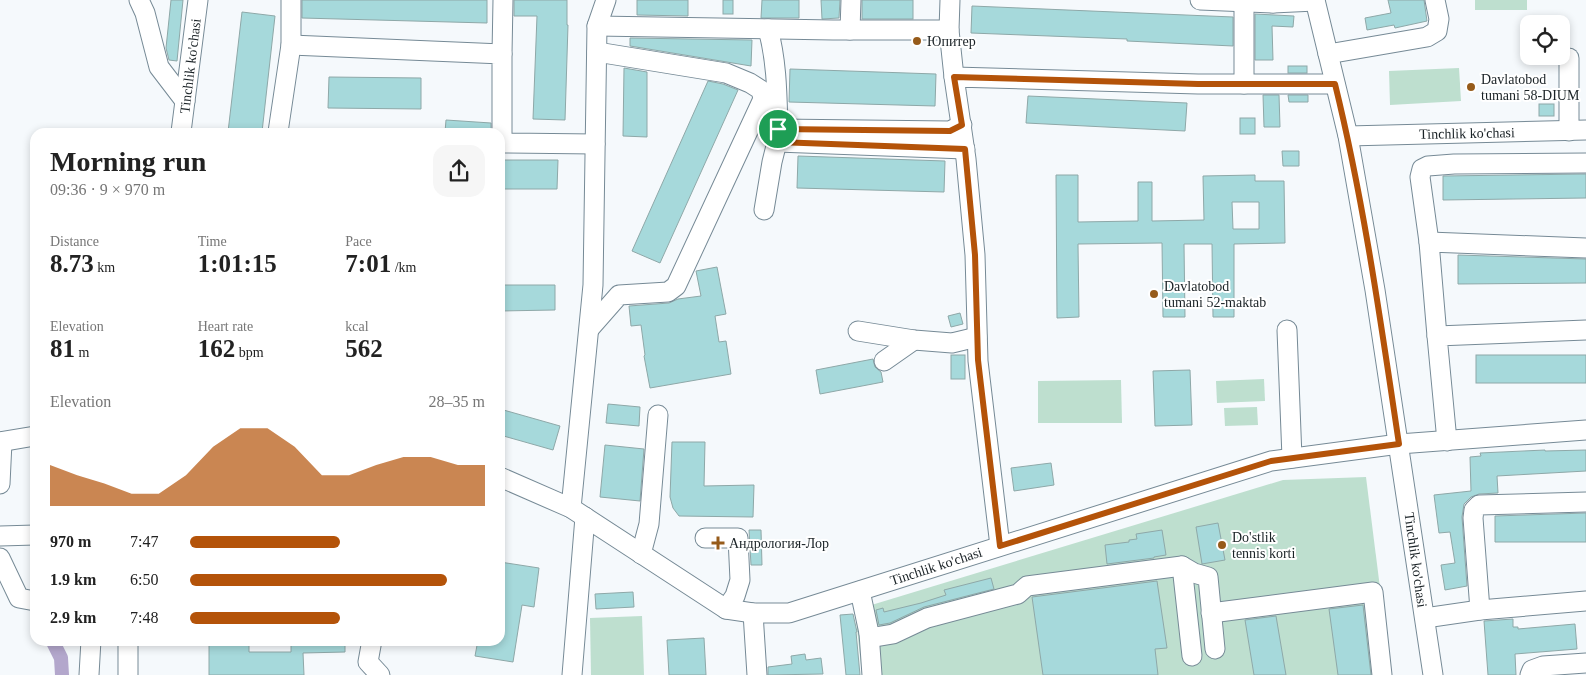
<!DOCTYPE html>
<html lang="en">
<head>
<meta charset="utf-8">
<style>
	body { margin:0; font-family:Georgia,serif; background:#f6f6f6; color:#222; height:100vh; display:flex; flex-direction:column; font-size:19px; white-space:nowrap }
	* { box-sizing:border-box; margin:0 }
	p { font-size:16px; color:#767676 }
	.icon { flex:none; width:28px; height:28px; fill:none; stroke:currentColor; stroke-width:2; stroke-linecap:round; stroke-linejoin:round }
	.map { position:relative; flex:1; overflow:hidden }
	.side { position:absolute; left:30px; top:128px; width:475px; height:518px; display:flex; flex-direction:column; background:#fff; border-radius:15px; box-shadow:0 2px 8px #0003 }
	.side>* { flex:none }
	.buttons { position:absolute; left:1520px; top:15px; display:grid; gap:10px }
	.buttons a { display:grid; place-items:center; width:50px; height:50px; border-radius:10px; background:#fff; box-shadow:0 2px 8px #0003; font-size:25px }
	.pin { position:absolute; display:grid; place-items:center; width:42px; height:42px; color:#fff; margin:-21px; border:2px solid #fff; border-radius:50%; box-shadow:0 1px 5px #0007 }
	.round { display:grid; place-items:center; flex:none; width:52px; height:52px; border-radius:15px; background:#f6f6f6 }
	.head { display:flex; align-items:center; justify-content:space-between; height:85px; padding:0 20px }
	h1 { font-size:28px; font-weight:600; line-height:38px }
	.figures { display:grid; grid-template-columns:repeat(3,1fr); gap:8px; height:85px; padding:5px 20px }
	.figures div { display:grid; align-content:center }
	.figures b { font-size:25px; font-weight:600 }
	.figures small { font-size:14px; font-weight:400 }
	.figures p { font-size:14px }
	.chart { height:140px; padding:10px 20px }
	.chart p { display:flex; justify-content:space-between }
	.chart svg { width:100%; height:90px; margin-top:5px; fill:#b45309; opacity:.7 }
	ul { padding:0 20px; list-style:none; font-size:16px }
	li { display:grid; grid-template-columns:80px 60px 1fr; align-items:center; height:38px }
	li i { height:12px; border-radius:6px; background:#b45309 }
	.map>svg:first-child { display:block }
	.green { fill:#bedfcf }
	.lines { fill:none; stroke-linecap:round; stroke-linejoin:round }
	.canal { stroke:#b3a7cc; stroke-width:14 }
	.building { fill:#a6d9db; stroke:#8ea8a8; fill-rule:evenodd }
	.minor-casing { stroke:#768a96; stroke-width:21 }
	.minor { stroke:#fff; stroke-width:19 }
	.route-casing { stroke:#fff; stroke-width:10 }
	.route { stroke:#b45309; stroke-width:6 }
	.poi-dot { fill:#965b1a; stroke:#fff; stroke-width:2 }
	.labels { text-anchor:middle; stroke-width:4; stroke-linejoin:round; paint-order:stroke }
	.poi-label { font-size:14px; fill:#1a2226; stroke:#fff; text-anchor:start }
	.street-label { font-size:14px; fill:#1a2226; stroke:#fff }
</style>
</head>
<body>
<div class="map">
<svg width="1586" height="675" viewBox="0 0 1586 675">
	<rect width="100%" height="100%" fill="#f5f9fc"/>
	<g class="green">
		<rect x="1475" y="0" width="52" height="10"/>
		<path d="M1459,68L1461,101L1390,105L1389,71Z"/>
		<path d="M1264,379L1265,401L1217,403L1216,381Z"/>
		<path d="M1121,380L1122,423H1038V381Z"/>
		<path d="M1257,407L1258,425L1225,426L1224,408Z"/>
		<path d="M1366,477L1391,675H862L855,610L1283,480Z"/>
		<path d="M642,616L644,675H591L590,618Z"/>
	</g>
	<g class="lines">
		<path class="canal" d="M52,640L61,658L62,675"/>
	</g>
	<g class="building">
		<path d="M171,0H183L177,61L169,60L166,48Z"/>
		<path d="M302,0H487V23L302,18Z"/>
		<path d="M514,0H567V25H568L565,120L533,119L537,16H514Z"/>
		<path d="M637,0H688V16L637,15Z"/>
		<rect x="723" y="0" width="10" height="14"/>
		<path d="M762,0H799V18H761Z"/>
		<path d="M821,0H840L839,18L822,19Z"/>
		<rect x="862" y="0" width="51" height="19"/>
		<path d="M1388,0H1424L1427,21L1395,28L1394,25L1367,30L1365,18L1391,13Z"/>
		<path d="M972,6L1233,17V46L1127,41V39L971,33Z"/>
		<path d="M242,12L275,16L262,132H228Z"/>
		<path d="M1255,14L1294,16L1293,27L1272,26L1273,60H1255Z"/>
		<path d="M630,38L752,40L751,66L630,46Z"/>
		<rect x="1288" y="66" width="19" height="7"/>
		<path d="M624,68L647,72V137L623,136Z"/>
		<path d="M790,69L936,74L935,106L789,102Z"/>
		<path d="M329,77L421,78V109L328,108Z"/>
		<path d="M708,81L723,84L738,90L660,263L632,251Z"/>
		<path d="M1263,95H1279L1280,127H1264Z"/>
		<path d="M1288,95H1308V102H1289Z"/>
		<path d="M1028,96L1187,103L1185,131L1026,123Z"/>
		<rect x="1539" y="104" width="15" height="12"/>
		<rect x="1240" y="118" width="15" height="16"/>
		<path d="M446,120L491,123V132H445Z"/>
		<path d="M1282,151H1299V166H1283Z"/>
		<path d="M798,156L945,161L944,192L797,188Z"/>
		<path d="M500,160H558L557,189H500Z"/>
		<path d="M1586,174V198L1443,200V176Z"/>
		<path d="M1056,175H1078V222L1138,221V182H1152V221L1204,220L1203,176L1255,175V181H1284L1285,243L1234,244V317H1213L1212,244H1184L1185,317H1163L1162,243L1078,244L1079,317L1057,318ZM1232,202H1259V229H1233Z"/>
		<path d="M1458,255L1586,259V283L1458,284Z"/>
		<path d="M717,267L726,314L715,316L719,342L726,341L731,374L650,388L644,356L645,355L641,325L631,326L629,306L669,303L678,299L701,296L696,271Z"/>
		<path d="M500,285H555V310L500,311Z"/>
		<path d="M960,313L963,324L951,327L948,316Z"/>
		<rect x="951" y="355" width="14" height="24"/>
		<rect x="1476" y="355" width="110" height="28"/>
		<path d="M873,359L875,367L881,372L883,382L820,394L816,370Z"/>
		<path d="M1190,370L1192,425L1155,426L1153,371Z"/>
		<path d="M608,404L640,407L639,426L606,423Z"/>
		<path d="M500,409L560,426L553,450L500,435Z"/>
		<path d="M672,442H705L704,486L754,485L753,517L679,516L673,508L670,497Z"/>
		<path d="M605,445L644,449L640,501L600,497Z"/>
		<path d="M1545,450V451L1586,450V471L1497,476L1498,493L1479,494L1471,497L1464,504L1462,517L1467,586L1445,590L1441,565L1455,563L1450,532L1439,533L1434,495L1471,491L1470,457L1481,456L1480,453Z"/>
		<path d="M1051,463L1054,485L1014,491L1011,468Z"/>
		<path d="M1586,513V542H1495V516Z"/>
		<path d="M1218,523L1225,560L1202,564L1196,527Z"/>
		<path d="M749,530H761L762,565H751Z"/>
		<path d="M1162,530L1166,555L1154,557V558L1107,564L1105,545L1129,542V540L1137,539L1136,534Z"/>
		<path d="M500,562L539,568L534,607L522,605L513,662L475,656L478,640H500Z"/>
		<path d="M991,578L994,589L924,607L890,623L879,625L876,610L883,608L884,612L921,603L946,595L944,590Z"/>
		<path d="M1157,581L1167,648L1155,649L1158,675H1043L1032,597Z"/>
		<path d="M633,592L634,607L596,609L595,594Z"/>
		<path d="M1363,605L1371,675H1338L1329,609Z"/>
		<path d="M853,614L857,632H856L860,675H846L840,615Z"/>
		<path d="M1276,616L1286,675H1254L1245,620Z"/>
		<path d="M1513,619V627H1518V629L1575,624L1577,649L1515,654L1516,675H1488L1484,621Z"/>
		<path d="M704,638L706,675H669L667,640Z"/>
		<path d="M209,640H249V652H291V640H345V652L303,653L304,675H209Z"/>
		<path d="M805,654L806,660L821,658L823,674L768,675V667L792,664L791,656Z"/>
	</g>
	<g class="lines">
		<g class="minor-casing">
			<g id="minor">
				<path d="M139,0L145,13L159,67L185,101"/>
				<path d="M1200,0L1273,3"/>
				<path d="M1273,0V3L1315,1"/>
				<path d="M1315,0L1348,136L1375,290L1433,675"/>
				<path d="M1244,2V84"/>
				<path d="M597,26L833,30H949L954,77"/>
				<path d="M768,29C777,62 777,95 778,129"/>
				<path d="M850,30L851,0"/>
				<path d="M949,30L950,0"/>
				<path d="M291,45L502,54V143L595,144"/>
				<path d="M502,54L503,0"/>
				<path d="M1328,54L1427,37L1437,31L1439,19L1435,0"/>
				<path d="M1569,58V131"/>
				<path d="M962,125L950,131L778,129L777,142L965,149"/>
				<path d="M181,132L198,0"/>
				<path d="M278,132L291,45V0"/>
				<path d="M1348,136L1586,130"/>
				<path d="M764,210L772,162L777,142"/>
				<path d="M1429,242L1420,177L1422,169L1428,166L1454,164L1586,163"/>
				<path d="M590,328L619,295L668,292L676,286L763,99L761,90L750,83L726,73L597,52"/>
				<path d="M1287,330L1292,458"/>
				<path d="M858,331L914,340L952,343L977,337"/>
				<path d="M1437,336L1429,242L1586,248"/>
				<path d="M884,361L914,340"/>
				<path d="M1447,441L1437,336L1586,330"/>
				<path d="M0,442L35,436"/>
				<path d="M500,477L571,508L726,609L753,613H789L1271,461L1399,444L1586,430"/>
				<path d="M0,484L2,442"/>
				<path d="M571,508L593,285L597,26L606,0"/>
				<path d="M0,536L35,535"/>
				<path d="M705,538H738L740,580L735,596L726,609"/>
				<path d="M1000,546L978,361L975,255L966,159L954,77L1198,84H1335"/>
				<path d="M641,554L649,524L658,415"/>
				<path d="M0,558L19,598L35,601"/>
				<path d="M1182,566L1192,656"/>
				<path d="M860,591L869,633L875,637L893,634L927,618L1018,594L1027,586L1182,566L1194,573L1208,577L1215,649"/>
				<path d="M1480,610L1473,518L1474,510L1479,505L1586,502"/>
				<path d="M753,613L757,675"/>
				<path d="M1211,613L1373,592L1382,675"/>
				<path d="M1425,618L1480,610L1586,601"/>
				<path d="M869,633L872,675"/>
				<path d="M372,640L368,662L380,675"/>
				<path d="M89,675L91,640"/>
				<path d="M128,675V640"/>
				<path d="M572,675L585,517"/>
				<path d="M1530,675L1532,670L1543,666L1586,663"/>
			</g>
		</g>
		<use href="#minor" class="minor"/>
	</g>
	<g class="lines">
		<g class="route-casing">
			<path id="route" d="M954,77L1198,84H1335C1364,202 1381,324 1399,444L1271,461L1000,546L978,360L975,255L965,149L777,142L778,129L950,131L962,125Z"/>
		</g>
		<use href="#route" class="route"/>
	</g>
	<g class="poi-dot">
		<circle cx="917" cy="41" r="5"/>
		<circle cx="1471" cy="87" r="5"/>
		<circle cx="1154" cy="294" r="5"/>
		<path d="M715.5 535.5h5v5h5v5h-5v5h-5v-5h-5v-5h5z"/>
		<circle cx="1222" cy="545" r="5"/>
	</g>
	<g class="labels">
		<g class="poi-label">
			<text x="927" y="46">Юпитер</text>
			<text x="1481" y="84">Davlatobod<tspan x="1481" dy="16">tumani 58-DIUM</tspan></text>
			<text x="1164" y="291">Davlatobod<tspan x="1164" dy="16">tumani 52-maktab</tspan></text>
			<text x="1232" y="542">Do'stlik<tspan x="1232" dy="16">tennis korti</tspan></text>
			<text x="729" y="548">Андрология-Лор</text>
		</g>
		<g class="street-label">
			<text transform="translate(190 66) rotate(-83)" y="5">Tinchlik ko'chasi</text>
			<text transform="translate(1467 133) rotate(-1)" y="5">Tinchlik ko'chasi</text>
			<text transform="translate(1416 560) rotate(82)" y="5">Tinchlik ko'chasi</text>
			<text transform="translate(936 566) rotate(-18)" y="5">Tinchlik ko'chasi</text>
		</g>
	</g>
</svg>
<div class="buttons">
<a><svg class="icon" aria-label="locate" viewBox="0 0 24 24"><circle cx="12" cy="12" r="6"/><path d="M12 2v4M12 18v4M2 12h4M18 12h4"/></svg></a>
</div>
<div class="pin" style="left:778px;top:129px;background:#1e9e55"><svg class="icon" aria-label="arrive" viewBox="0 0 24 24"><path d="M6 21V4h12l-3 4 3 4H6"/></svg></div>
<section class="side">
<div class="head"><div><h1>Morning run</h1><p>09:36 · 9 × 970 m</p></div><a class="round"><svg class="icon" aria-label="share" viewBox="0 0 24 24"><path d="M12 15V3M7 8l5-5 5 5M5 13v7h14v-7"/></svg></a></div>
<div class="figures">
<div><p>Distance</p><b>8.73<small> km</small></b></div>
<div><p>Time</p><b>1:01:15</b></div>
<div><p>Pace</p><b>7:01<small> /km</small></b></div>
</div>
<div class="figures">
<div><p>Elevation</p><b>81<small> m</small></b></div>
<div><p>Heart rate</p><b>162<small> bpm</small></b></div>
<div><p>kcal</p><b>562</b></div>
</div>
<div class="chart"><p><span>Elevation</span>28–35 m</p>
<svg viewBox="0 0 160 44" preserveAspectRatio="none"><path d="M0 44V24L10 29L20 33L30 38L40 38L50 29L60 15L70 6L80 6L90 15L100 29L110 29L120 24L130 20L140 20L150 24L160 24V44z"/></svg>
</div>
<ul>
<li><b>970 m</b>7:47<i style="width:51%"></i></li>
<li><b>1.9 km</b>6:50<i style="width:87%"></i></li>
<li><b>2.9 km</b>7:48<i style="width:51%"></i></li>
</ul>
</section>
</div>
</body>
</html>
